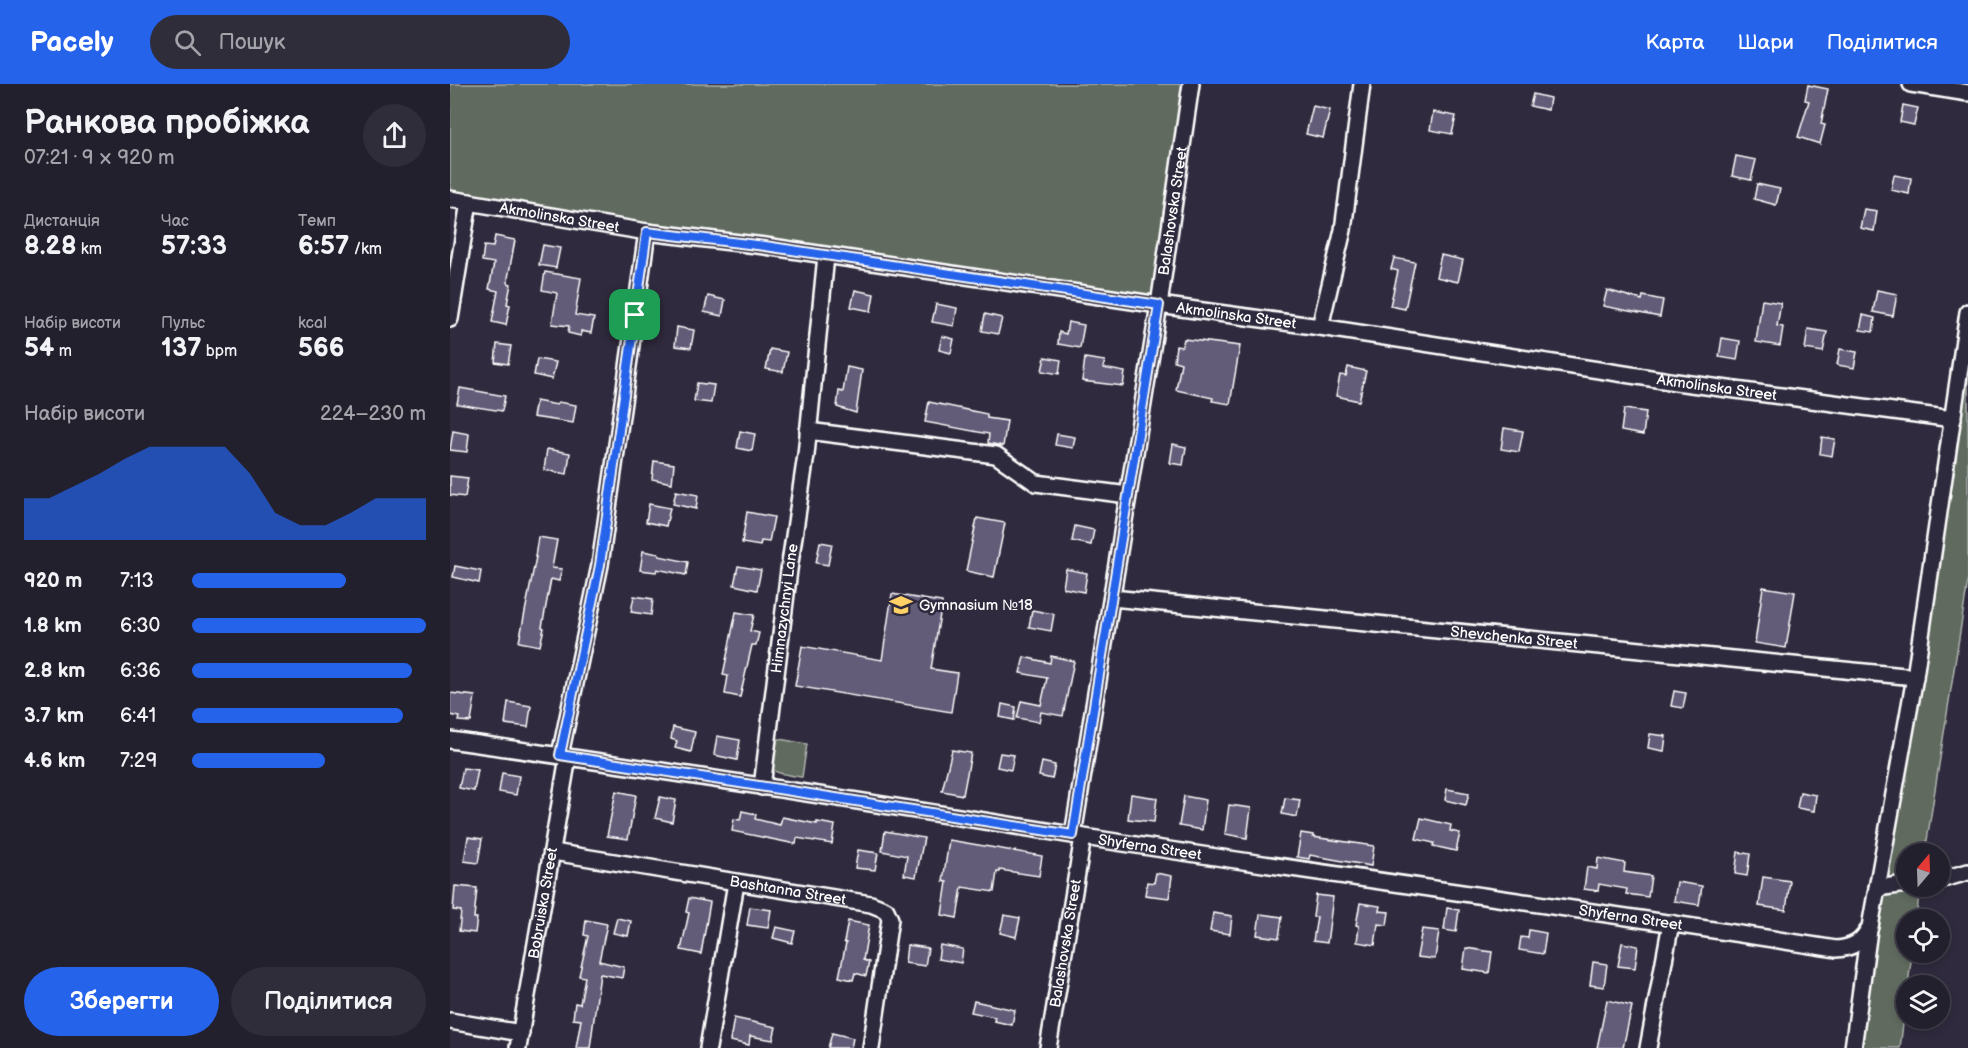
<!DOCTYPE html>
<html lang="uk">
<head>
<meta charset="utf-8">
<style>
	body { margin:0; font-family:"Balsamiq Sans",sans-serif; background:#2f2d3a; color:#f1f3f6; height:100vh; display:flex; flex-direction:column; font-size:22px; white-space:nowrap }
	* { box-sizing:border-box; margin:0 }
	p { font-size:20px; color:#a3a3aa }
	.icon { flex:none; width:33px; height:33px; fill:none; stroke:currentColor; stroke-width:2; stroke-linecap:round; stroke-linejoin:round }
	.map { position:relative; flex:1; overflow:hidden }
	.sheet { display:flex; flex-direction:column; background:#23202e; width:450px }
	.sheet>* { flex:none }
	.needle { width:39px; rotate:19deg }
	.tools { position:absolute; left:1446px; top:759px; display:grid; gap:12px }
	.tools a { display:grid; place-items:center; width:54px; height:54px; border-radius:50%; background:#23202e; box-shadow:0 3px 9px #0003,0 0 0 2px #403e4a; font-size:30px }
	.pin { position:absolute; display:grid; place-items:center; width:51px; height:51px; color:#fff; margin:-26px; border-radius:12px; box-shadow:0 3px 9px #0006 }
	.round { display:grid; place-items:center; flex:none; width:63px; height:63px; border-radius:32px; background:#2f2d3a }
	.head { display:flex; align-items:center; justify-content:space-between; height:102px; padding:0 24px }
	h1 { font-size:33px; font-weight:800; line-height:45px }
	.stats { display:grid; grid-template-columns:repeat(3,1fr); gap:9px; height:102px; padding:6px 24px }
	.stats div { display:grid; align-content:center }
	.stats b { font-size:26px; font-weight:800 }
	.stats small { font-size:16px; font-weight:400 }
	.stats p { font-size:16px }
	.chart { height:168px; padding:12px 24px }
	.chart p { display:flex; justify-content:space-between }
	.chart svg { width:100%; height:108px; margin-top:6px; fill:#2563eb; opacity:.7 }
	.action { display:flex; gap:12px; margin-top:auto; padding:12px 24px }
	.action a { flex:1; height:69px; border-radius:36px; background:#2563eb; color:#fff; font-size:24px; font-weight:800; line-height:69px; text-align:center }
	.action a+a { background:#2f2d3a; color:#f1f3f6 }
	ul { padding:0 24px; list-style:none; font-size:20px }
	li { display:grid; grid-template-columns:96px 72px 1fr; align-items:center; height:45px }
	li i { height:15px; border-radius:8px; background:#2563eb }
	header { display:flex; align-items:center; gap:36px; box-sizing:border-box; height:84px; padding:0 30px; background:#2563eb; color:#fff }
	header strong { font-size:28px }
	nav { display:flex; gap:33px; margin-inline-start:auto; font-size:21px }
	.search { width:420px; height:54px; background:#2f2d3a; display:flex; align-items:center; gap:15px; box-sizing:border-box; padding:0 21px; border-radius:33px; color:#a3a3aa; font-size:22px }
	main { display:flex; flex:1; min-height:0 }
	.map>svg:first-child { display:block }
	.green { fill:#616b5f; stroke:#b0b5af; stroke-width:1.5 }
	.building { fill:#625b78; stroke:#fff; stroke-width:1.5 }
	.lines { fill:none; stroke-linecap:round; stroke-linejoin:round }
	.minor-casing { stroke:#fff; stroke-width:20 }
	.minor { stroke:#2f2a3d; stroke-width:15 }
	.route-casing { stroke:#fff; stroke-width:12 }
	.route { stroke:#2563eb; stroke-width:8 }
	.labels { text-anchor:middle; stroke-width:5; stroke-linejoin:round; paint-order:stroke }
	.street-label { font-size:15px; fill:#fff; stroke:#2f2a3d }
	.poi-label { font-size:15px; fill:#fff; stroke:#2f2a3d; text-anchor:start }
</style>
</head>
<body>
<header>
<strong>Pacely</strong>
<div class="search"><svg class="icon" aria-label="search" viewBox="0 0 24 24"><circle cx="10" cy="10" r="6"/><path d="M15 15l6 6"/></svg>Пошук</div>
<nav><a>Карта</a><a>Шари</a><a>Поділитися</a></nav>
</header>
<main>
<section class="sheet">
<div class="head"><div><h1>Ранкова пробіжка</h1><p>07:21 · 9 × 920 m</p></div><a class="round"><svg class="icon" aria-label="share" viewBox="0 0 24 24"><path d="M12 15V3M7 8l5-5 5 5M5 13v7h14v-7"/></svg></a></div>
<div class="stats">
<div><p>Дистанція</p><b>8.28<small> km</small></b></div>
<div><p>Час</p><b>57:33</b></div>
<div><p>Темп</p><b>6:57<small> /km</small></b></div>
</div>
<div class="stats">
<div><p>Набір висоти</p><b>54<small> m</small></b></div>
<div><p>Пульс</p><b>137<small> bpm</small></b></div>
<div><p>kcal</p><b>566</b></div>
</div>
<div class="chart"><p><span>Набір висоти</span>224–230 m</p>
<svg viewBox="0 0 160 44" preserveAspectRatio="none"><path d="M0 44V27L10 27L20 22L30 17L40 11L50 6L60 6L70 6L80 6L90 17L100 33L110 38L120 38L130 33L140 27L150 27L160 27V44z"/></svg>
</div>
<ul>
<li><b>920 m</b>7:13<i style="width:66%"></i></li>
<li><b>1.8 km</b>6:30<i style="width:100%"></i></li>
<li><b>2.8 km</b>6:36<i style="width:94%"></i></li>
<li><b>3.7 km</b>6:41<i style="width:90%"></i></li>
<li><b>4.6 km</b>7:29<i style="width:57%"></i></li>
</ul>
<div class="action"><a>Зберегти</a><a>Поділитися</a></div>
</section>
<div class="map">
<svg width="1518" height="964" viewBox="0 0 1518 964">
	<rect width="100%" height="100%" fill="#2f2a3d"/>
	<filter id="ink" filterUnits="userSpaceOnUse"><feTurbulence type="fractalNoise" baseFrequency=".0167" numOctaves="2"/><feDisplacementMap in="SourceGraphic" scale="12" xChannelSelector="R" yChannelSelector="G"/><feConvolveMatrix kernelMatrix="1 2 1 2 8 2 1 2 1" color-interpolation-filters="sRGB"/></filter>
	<g filter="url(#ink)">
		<g class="green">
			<path d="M0,0H741L709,221L0,115Z"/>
			<path d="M1518,228V497L1475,769L1456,770V802L1470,803L1466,835L1456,836V868L1462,869L1450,964H1403Z"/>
			<path d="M324,654L357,660L352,693C317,688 318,689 324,654Z"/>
		</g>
		<g class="building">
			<path d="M1358,1L1378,5L1371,40L1375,41L1370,60L1348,53L1359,17L1355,16Z"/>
			<path d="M1083,10L1100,14L1098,26L1080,22Z"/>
			<path d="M1453,21L1468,24L1464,41L1450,38Z"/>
			<path d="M863,22L880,26L873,54L856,50Z"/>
			<path d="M983,28L1006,32L1002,50L980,46Z"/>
			<path d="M1286,72L1306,76L1301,96L1282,92Z"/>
			<path d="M1444,91L1461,94L1459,110L1441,106Z"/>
			<path d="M1307,100L1330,105L1326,121L1304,115Z"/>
			<path d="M1414,125L1427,127L1424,147L1410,144Z"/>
			<path d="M45,152L65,156L58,194V199L61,200L57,220L60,221L56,241L42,238L48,207L39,205L44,179L32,177L34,162L43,163Z"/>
			<path d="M93,161L110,164L106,184L89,181Z"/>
			<path d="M991,171L1013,176L1008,198L986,193Z"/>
			<path d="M944,174L965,178L955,225L940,222L948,187L941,185Z"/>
			<path d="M95,188L131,194L125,231L144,234L141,249L131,247V252L118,249L119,242L102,240L107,209L92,206Z"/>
			<path d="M405,206L424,210L421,227L401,223Z"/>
			<path d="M1157,206L1192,216L1193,212L1213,216L1210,233L1153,222Z"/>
			<path d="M1427,206L1447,210L1443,232L1423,228Z"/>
			<path d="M258,212L275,216L272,232L254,228Z"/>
			<path d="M1312,216L1331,219L1327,242L1333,243L1330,262L1306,258Z"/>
			<path d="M486,220L507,224L504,242L482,238Z"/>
			<path d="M535,230L552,234L548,250L532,247Z"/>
			<path d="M1413,231L1425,234L1423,248L1410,246Z"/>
			<path d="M618,238L634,241L630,264L608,260L609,248L616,250Z"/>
			<path d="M227,243L244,246L241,264L225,262Z"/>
			<path d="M1358,245L1377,248L1373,268L1355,265Z"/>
			<path d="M492,252L504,255L501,269L489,266Z"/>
			<path d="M1272,254L1290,257L1287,276L1269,273Z"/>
			<path d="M734,255L790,262L780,320L762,317L763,314L726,306L731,279L724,277L726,262L732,263Z"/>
			<path d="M47,260L61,262L58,280L45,278Z"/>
			<path d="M320,265L337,268L333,288L316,285Z"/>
			<path d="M1390,265L1407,268L1404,284L1387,281Z"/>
			<path d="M595,273L611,276L609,290L592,287Z"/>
			<path d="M635,274L655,277L653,284L675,288L673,302L632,297Z"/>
			<path d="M87,275L106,278L102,295L84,291Z"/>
			<path d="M397,283L412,286L406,329L387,323L389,307L393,308Z"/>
			<path d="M898,283L916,287L909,317L886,312L890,291L896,292Z"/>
			<path d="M247,299L264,301L261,319L244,317Z"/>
			<path d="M10,304L55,312L52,327L7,320Z"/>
			<path d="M86,317L107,321L108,318L126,321L123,339L83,333Z"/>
			<path d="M479,318L537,330V334L557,337L553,362L538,359L539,350L475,338Z"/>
			<path d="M1174,325L1196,328L1193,351L1171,347Z"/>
			<path d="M1054,344L1073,347L1069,368L1051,365Z"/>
			<path d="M3,347L19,350L17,368L0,366Z"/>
			<path d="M290,347L305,350L302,367L287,364Z"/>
			<path d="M607,350L625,353L623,364L605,361Z"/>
			<path d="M1372,353L1385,355L1382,372L1370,370Z"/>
			<path d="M723,360L736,363L733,381L720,379Z"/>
			<path d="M97,365L120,369L117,390L94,386Z"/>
			<path d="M204,377L224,380L222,399L202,395Z"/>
			<path d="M0,392L18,394L15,413L0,411Z"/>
			<path d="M226,407L248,411L246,425L223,420Z"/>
			<path d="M199,420L220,424L216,442L196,438Z"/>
			<path d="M297,428L324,433L319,458L311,457L310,462L292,459Z"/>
			<path d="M527,434L555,439L544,493L516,487Z"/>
			<path d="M625,442L644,446L641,461L622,457Z"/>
			<path d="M88,453L107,456L102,484L112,485L109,497L101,495L92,543L94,544L90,562L69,558L86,473H85Z"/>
			<path d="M370,458L382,460L378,481L366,479Z"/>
			<path d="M193,467L209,470V472L238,478L236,491L207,485L206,488L190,486Z"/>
			<path d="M5,482L31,487L29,499L3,493Z"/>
			<path d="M288,482L311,486L307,506L284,501Z"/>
			<path d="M616,485L637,489L634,508L613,504Z"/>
			<path d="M1313,503L1345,508L1336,564L1305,559Z"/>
			<path d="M442,510L492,518L481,585L507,589L501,628L345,602L352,562L432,576Z"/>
			<path d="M184,512L203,515L201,531L181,528Z"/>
			<path d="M582,526L604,530L601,547L579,543Z"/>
			<path d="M286,528L304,531L300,547L309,549L306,561H302L290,613L275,610L278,592L273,591Z"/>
			<path d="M601,572L624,577L613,632L591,628L589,638L567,634L571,617L591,621L597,594L570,589L574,573L600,579Z"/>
			<path d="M1224,607L1236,609L1233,624L1221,622Z"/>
			<path d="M0,609L25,612L21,638L9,637L10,633L0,631Z"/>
			<path d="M58,618L81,622L78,643L55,640Z"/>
			<path d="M552,620L566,623L564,636L550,633Z"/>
			<path d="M223,643L245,648L241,668L225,664L227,657L221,655Z"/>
			<path d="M1200,650L1216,652L1214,667L1198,664Z"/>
			<path d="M267,652L290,656L287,676L264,671Z"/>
			<path d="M502,666L521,669L513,711L492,707Z"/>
			<path d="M550,669L564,671L561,686L547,683Z"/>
			<path d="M592,678L605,681L602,695L589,692Z"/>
			<path d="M13,684L28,686L24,707L9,704Z"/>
			<path d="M52,689L69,692L66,711L49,708Z"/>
			<path d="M997,705L1019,709L1016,721L995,716Z"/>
			<path d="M166,707L186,711L178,755L157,752Z"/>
			<path d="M1350,708L1366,711L1364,727L1347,724Z"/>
			<path d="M681,710L707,714L704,738L678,735Z"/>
			<path d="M734,712L756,716L752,746L729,742Z"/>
			<path d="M210,713L226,716L222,738L205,734Z"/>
			<path d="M835,714L850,716L847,733L832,730Z"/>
			<path d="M779,721L801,724L797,754L775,750Z"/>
			<path d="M292,727L306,730L305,735L330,741L332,733L367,740V738L385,741L382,760L347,754L346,760L282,747L284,735L290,736Z"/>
			<path d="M971,734L1001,741L1000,747L1010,749L1006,767L983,762L984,759L966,755Z"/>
			<path d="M435,747L474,754L466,793L454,791L457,772L432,767Z"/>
			<path d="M851,749L863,751V753L924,762L921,782L860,771L859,775L847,773Z"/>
			<path d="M18,753L32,755L28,779L14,777Z"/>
			<path d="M499,756L592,772L589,792L550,786V788H547L544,808L512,803L507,834L492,831L497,798L493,797Z"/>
			<path d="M408,766L428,769L425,786L405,784Z"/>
			<path d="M1288,768L1300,770L1297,792L1285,790Z"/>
			<path d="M1148,774L1175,779L1174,788L1201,792L1198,813L1176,810L1177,805L1149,800L1148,807L1134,805L1137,783L1147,785Z"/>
			<path d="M706,789L722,792L719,814L695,811L697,798L704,799Z"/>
			<path d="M1313,793L1340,797L1336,826L1309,822Z"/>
			<path d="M1227,798L1252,802L1249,821L1224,817Z"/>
			<path d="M5,802L27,804L24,834H27L25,849L9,847L11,827L3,826Z"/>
			<path d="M866,811L883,813L877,859L863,857L867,833H863Z"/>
			<path d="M239,814L260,818L251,870L231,866L239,829L236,828Z"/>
			<path d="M910,819L930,822L929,827L939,828L937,841L928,840L925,861L907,858L909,842L906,841Z"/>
			<path d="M300,823L321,826L318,844L297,841Z"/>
			<path d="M997,824L1009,826L1006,848L994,846Z"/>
			<path d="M763,829L782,832L780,850L760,847Z"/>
			<path d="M810,830L832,833L829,854L807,851Z"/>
			<path d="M554,831L570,834L566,853L550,849Z"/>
			<path d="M167,834L181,837L178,852L163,849Z"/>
			<path d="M136,836L157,840L149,877L174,883L172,894L150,890L140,964H126L131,936L123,935L125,919L130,920L135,893L129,892L138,852L134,851Z"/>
			<path d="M398,837L419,841L413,876L419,878L416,892L405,889L403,896L389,893L396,859L394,858Z"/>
			<path d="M326,843L345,847L342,859L323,854Z"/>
			<path d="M972,845L989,847L985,875L967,873Z"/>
			<path d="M1079,846L1096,849L1093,870L1069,866L1071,853L1078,854Z"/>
			<path d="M1172,859L1188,862L1185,884L1168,882Z"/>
			<path d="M457,861L478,864L475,882L455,879Z"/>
			<path d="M490,861L513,865L511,879L488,875Z"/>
			<path d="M1016,864L1042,868L1039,889L1013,885Z"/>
			<path d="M1143,878L1157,880L1154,903L1140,901Z"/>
			<path d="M1157,916L1182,922L1173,964H1147Z"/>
			<path d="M524,917L565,926L562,941L544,937L545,933L521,928Z"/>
			<path d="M284,934L326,943L323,956L300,952L299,961L280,957Z"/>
			<path d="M382,949L403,954L401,964H378Z"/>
		</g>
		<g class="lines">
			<g class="minor-casing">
				<g id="minor">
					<path d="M1461,0L1518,9"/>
					<path id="s1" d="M0,115L197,148L315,162L709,221L870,243L1226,298L1503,335"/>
					<path d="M0,235L19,118"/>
					<path d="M870,243L893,146L912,0"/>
					<path d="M358,347L546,371L586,399L678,411"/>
					<path id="s2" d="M662,514L1465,593"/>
					<path id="s3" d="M0,656C212,686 423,719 634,753C884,792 1136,825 1386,865C1403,864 1412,858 1420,843L1465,593L1518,228"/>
					<path d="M110,671L150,481L197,148"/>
					<path id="s4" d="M312,703L339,486L356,371L376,172"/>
					<path id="s5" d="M623,751L709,221L741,0"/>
					<path id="s6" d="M103,768L421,820L436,826L440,835L421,964"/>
					<path d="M1490,796L1518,788"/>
					<path d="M1427,804L1456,800"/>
					<path d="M0,937L71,949"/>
					<path id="s7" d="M68,964L118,673"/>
					<path d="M258,964L286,799"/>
					<path id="s8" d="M598,964L633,753"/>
					<path d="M1198,964L1221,839"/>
					<path d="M1403,964L1419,846"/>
				</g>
			</g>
			<use href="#minor" class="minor"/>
		</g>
	</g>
	<g class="lines" filter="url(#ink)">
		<g class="route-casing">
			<path id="route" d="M197,148L315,162L709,221L623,751L110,671L150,481Z"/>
		</g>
		<use href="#route" class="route"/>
	</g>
	<defs>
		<g id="school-bare" transform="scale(1.8)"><path d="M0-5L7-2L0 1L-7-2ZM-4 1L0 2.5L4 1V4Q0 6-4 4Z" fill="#ffd166" stroke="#2f2a3d" stroke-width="2.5" paint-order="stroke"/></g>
	</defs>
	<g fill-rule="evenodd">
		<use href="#school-bare" x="451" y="521"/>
	</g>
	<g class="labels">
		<g class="street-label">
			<text dy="5" stroke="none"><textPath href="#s5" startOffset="632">Balashovska Street</textPath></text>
			<text dy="5" stroke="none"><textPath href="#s1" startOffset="111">Akmolinska Street</textPath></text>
			<text dy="5" stroke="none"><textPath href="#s1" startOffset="795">Akmolinska Street</textPath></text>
			<text dy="5" stroke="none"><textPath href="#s1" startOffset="1281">Akmolinska Street</textPath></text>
			<text dy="5" stroke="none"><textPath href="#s4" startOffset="180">Himnazychnyi Lane</textPath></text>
			<text dy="5" stroke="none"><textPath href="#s2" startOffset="404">Shevchenka Street</textPath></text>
			<text dy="5" stroke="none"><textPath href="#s3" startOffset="708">Shyferna Street</textPath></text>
			<text dy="5" stroke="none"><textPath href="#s6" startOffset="238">Bashtanna Street</textPath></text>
			<text dy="5" stroke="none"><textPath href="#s7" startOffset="147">Bobruiska Street</textPath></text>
			<text dy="5" stroke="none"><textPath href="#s3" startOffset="1194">Shyferna Street</textPath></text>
			<text dy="5" stroke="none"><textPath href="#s8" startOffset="106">Balashovska Street</textPath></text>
		</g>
		<g class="poi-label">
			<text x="469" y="526">Gymnasium №18</text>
		</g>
	</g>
</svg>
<div class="tools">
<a><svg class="needle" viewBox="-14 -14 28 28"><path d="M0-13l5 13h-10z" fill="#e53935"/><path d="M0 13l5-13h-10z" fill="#a3a3aa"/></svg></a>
<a><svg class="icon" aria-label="locate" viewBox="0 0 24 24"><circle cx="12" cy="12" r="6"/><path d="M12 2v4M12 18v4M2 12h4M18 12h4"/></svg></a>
<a><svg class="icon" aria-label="layers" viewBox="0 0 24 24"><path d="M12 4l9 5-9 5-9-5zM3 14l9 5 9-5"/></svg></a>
</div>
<div class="pin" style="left:185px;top:231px;background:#1e9e55"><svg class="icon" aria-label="arrive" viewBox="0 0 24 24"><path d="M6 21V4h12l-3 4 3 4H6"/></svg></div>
</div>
</main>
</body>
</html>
